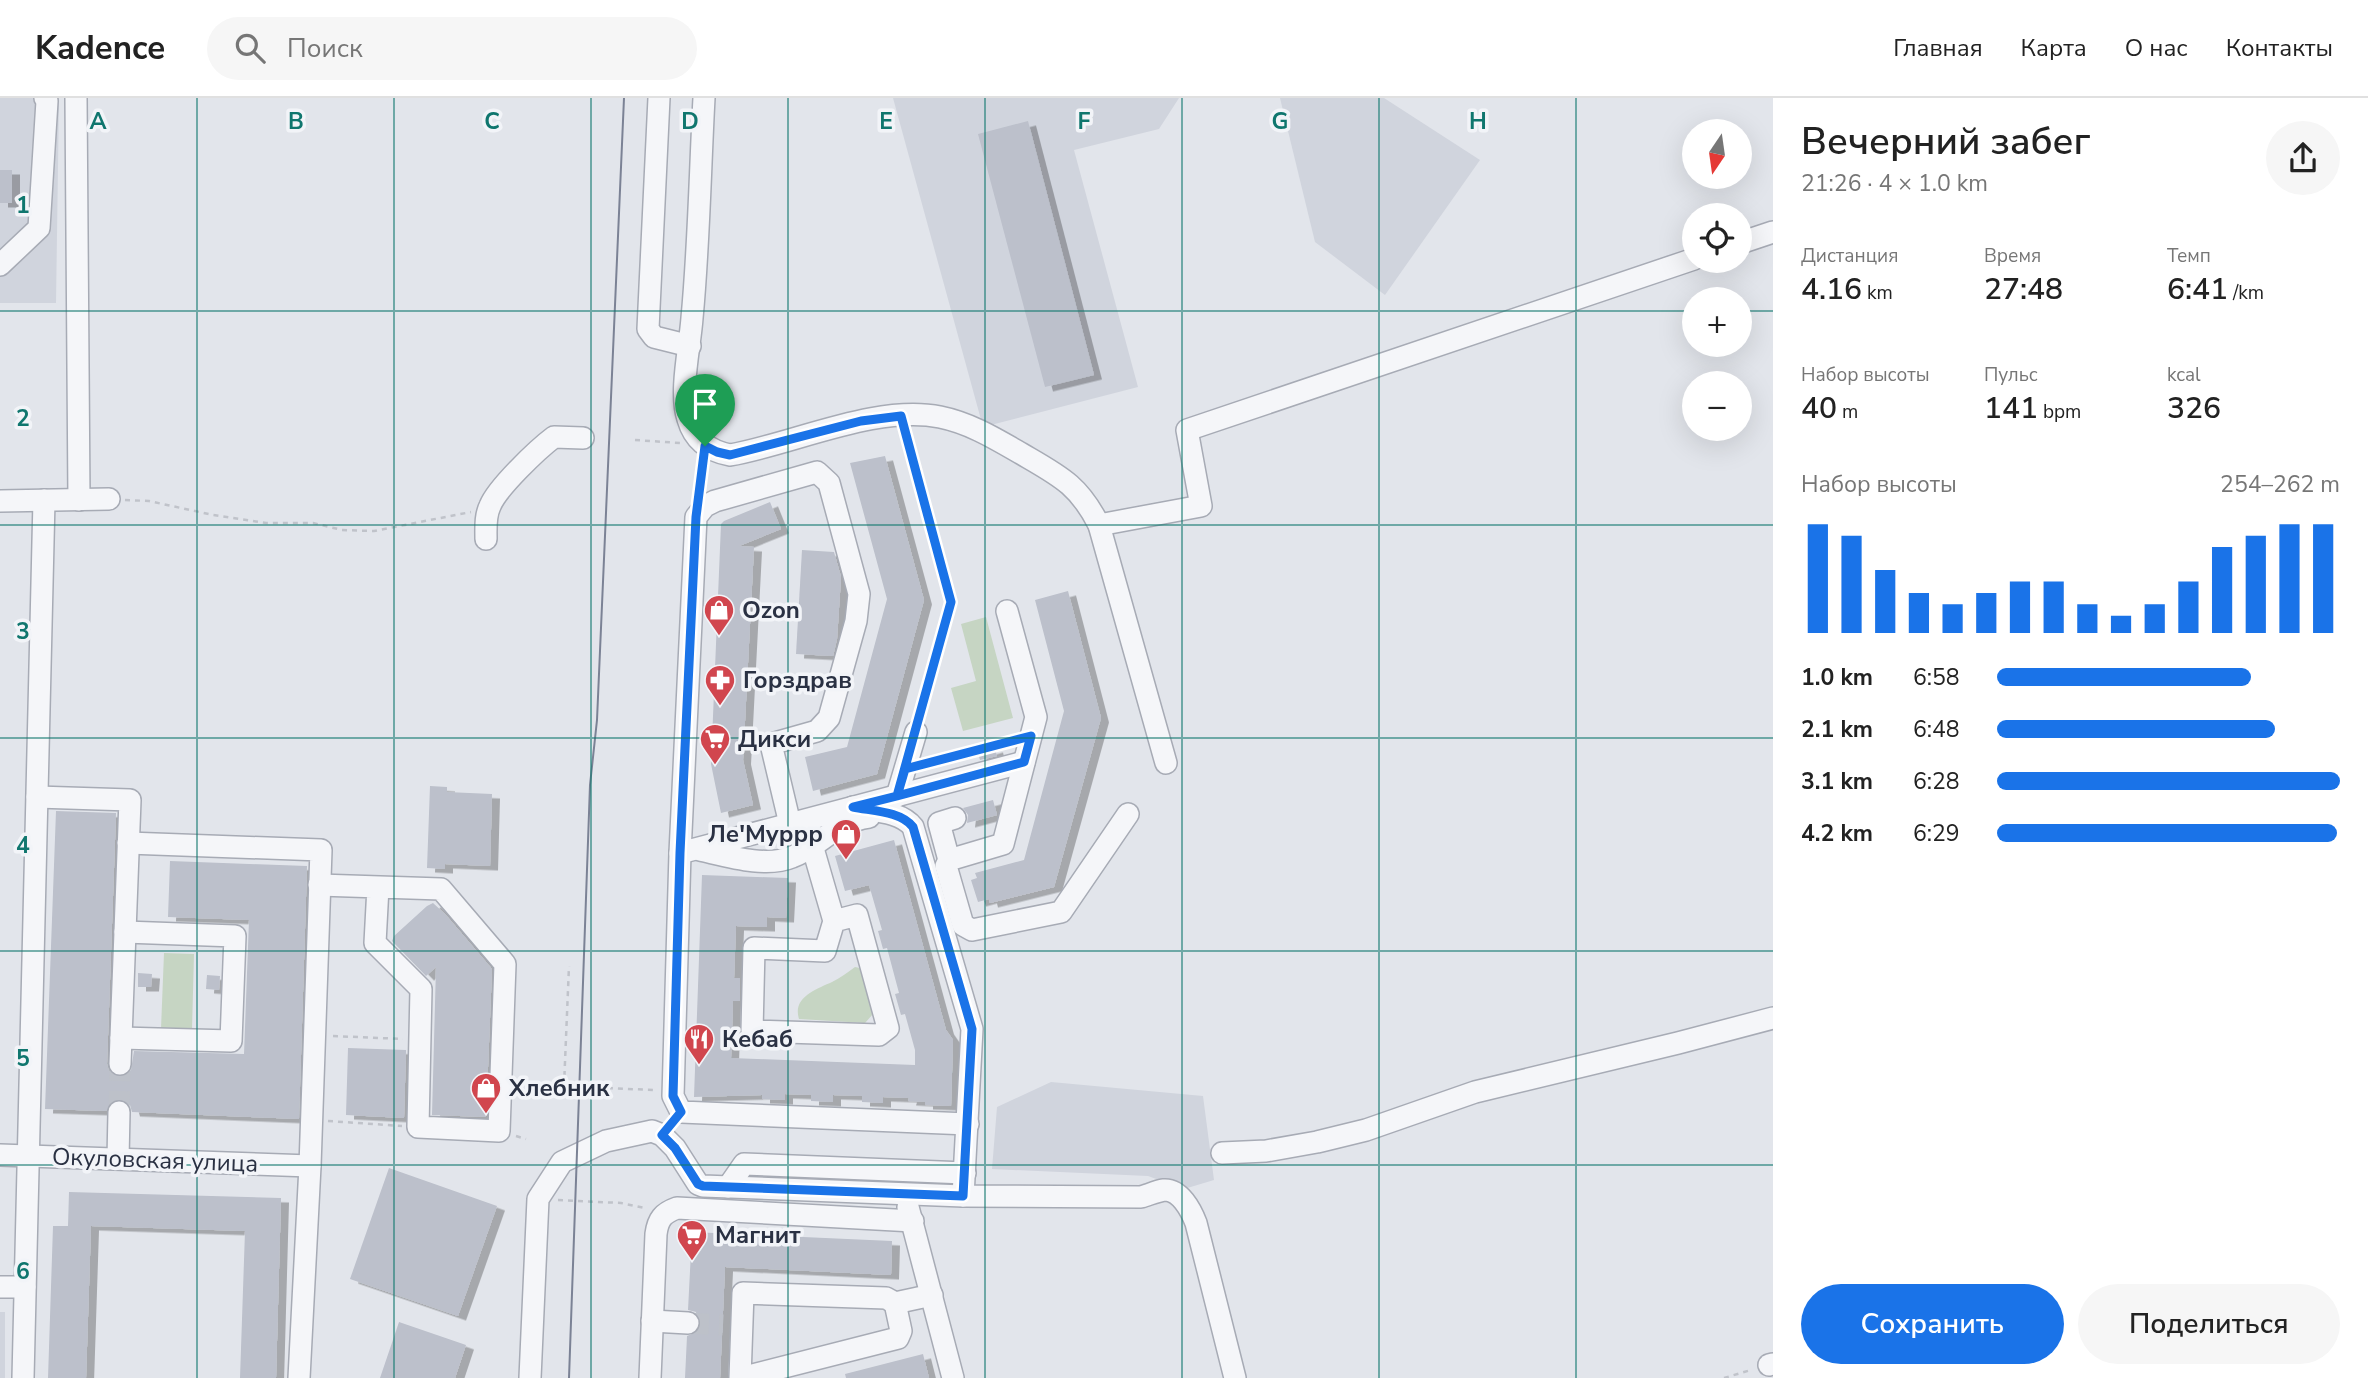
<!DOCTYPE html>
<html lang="ru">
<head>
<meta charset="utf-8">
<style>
	body { margin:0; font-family:"Nunito Sans",sans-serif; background:#f6f6f6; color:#222; height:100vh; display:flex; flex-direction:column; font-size:26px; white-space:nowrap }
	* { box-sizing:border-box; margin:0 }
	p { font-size:23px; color:#767676 }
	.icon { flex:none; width:38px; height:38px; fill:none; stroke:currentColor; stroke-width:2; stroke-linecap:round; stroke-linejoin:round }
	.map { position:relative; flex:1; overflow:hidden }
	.panel { display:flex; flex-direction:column; background:#fff; width:595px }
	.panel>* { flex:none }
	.needle { width:46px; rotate:193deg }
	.fabs { position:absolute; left:1682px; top:21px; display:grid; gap:14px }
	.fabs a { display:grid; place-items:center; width:70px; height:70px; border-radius:50%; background:#fff; box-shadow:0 7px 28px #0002; font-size:35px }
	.pin { position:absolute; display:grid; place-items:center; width:60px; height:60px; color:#fff; margin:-72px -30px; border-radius:50% 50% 50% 0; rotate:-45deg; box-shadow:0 0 7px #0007 }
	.pin .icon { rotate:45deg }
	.round { display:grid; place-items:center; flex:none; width:74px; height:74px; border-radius:37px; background:#f6f6f6 }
	.headline { display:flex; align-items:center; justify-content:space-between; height:119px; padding:0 28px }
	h1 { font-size:38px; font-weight:600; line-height:52px }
	.figures { display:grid; grid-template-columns:repeat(3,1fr); gap:10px; height:119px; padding:7px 28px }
	.figures div { display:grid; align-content:center }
	.figures b { font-size:30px; font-weight:600 }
	.figures small { font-size:19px; font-weight:400 }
	.figures p { font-size:19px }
	.chart { height:196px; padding:14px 28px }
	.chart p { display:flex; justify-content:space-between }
	.chart svg { width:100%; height:126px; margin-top:7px; stroke:#1a73e8; stroke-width:6 }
	.button { display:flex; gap:14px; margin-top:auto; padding:14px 28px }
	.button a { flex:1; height:80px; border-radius:42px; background:#1a73e8; color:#fff; font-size:28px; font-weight:600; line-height:80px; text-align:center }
	.button a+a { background:#f6f6f6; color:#222 }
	ul { padding:0 28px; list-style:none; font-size:23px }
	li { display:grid; grid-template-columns:112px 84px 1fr; align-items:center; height:52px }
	li i { height:18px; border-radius:9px; background:#1a73e8 }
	header { display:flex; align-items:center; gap:42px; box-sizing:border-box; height:98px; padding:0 35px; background:#fff; border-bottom:2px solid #e0e0e0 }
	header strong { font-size:33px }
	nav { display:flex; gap:38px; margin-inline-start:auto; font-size:24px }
	.search { width:490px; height:63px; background:#f6f6f6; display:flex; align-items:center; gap:18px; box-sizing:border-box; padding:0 24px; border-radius:38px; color:#767676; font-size:26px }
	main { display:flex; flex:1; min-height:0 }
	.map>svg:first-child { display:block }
	.built { fill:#d0d4dd }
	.green { fill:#c6d5c3 }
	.building { fill:#bcc0cb; filter:url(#shadow) }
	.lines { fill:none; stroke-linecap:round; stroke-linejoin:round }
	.minor-tunnel { stroke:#bdc1c9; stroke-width:21; stroke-dasharray:21 10; stroke-linecap:butt }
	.minor-casing { stroke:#a7abb5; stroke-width:24 }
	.path { stroke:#c0c3ca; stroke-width:2.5; stroke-dasharray:5 5; stroke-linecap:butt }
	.minor { stroke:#f5f6f9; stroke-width:21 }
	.tram { stroke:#7b8295; stroke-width:2 }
	.route-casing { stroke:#fff; stroke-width:14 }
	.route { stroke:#1a73e8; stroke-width:9 }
	.grid { fill:none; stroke:#0f766e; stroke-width:2; stroke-opacity:0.55 }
	.labels { text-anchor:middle; stroke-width:7; stroke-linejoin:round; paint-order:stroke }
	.poi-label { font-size:24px; font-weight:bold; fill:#2a3143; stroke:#f2f4f8; text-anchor:start }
	.street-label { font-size:24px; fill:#2a3143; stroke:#f2f4f8 }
	.grid-label { font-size:23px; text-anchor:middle; font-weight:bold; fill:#0f766e; stroke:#f2f4f8; stroke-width:7; stroke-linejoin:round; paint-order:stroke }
</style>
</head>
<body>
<header>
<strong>Kadence</strong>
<div class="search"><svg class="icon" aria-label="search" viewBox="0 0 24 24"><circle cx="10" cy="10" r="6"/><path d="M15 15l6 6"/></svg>Поиск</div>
<nav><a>Главная</a><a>Карта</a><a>О нас</a><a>Контакты</a></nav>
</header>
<main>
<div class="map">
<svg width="1773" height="1280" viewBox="0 0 1773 1280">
	<defs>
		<filter id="shadow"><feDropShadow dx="8" dy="4.5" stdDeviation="0" flood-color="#0004"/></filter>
	</defs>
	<rect width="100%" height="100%" fill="#e2e5eb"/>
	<g class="built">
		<path d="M0,0H59L56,205H0Z"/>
		<path d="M893,0H1179L1159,31L1074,52L1138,289L983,329Z"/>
		<path d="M1280,0H1384L1480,62L1385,197L1315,144Z"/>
		<path d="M1051,984L1203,998L1214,1082L1184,1091L1148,1078L992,1071L997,1009Z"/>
		<rect x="0" y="1214" width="5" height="66"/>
	</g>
	<g class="green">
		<path d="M986,519L1013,620L963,633L951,590L976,583L961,526Z"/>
		<path d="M164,855L194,856L192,932L161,931Z"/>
		<path d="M855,869L860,870L873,916L865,925L799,921C792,899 817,891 832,884C840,880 848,874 855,869Z"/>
	</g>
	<g class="building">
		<path d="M1028,23L1094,277L1045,289L978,36Z"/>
		<rect x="0" y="72" width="12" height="33"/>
		<path d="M885,358L924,502L877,676L813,693L805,659L847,649L887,501L850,365Z"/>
		<path d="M770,404L781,431L739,448L754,449L743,662L753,707L721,715L711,666L721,426L724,423Z"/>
		<path d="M802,452L834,454L841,479L837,541L833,558L796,556Z"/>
		<path d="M1068,493L1101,620L1054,789L990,805L989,801L978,804L971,782L977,780L975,775L1024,762L1064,613L1035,502Z"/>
		<path d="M995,650L997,658L980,662L978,655Z"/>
		<path d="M430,688L447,689V694L492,696L490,768L445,766V771L427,770Z"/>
		<path d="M993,702L997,717L967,725L968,717L963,710Z"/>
		<path d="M56,713L116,715L107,966L109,973L119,979L125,978L131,972L134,953L244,956L249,822L168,819L170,763L307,768L299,1021L132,1014L130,1007L120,1001L112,1003L106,1013L45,1011Z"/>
		<path d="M894,742L946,932L953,942L951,1008L925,1007V1004L908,1003L909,1000L883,999V1005L862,1004V998L833,997V1004L811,1003V997L785,996V1002L762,1001V997L694,999L702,777L788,780L786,820L767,819V829L736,828L734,880H740V903H733L731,960L915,967V952L905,916L901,917L895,896L899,895L887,850L883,851L878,833L882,832L869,787L845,793L835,758Z"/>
		<path d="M433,805L445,816L492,871L486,1019L432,1017L436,869L426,878L392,843L394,838L427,808Z"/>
		<path d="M138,875L152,876L151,889H138Z"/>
		<path d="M207,877L220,878L219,892L206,891Z"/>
		<path d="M348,950L406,952L404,1020L346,1017Z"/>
		<path d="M389,1070L497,1108L458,1218L350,1181Z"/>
		<path d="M69,1094L281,1100L276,1280H240L245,1133L91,1128L86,1280H48L53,1128H68Z"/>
		<path d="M692,1134L892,1143L891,1177L725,1169L720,1280H685L687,1238L699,1233L701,1225L696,1214L688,1212Z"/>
		<path d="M399,1224L466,1247L455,1280H380Z"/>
		<path d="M923,1256L929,1280H846L845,1276Z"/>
	</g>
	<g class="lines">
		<g class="minor-tunnel">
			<path d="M119,1014L120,966"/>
			<path d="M688,1225L723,1227"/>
		</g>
		<g class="minor-casing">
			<g id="minor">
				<path d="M76,0L79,402"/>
				<path d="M659,0L648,231L654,239L690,248"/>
				<path d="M704,0C700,73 699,147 692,220C690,249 679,294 688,321C694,342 709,353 730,357C793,346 877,306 940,319C970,325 996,341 1022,356C1060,378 1079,387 1099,427L1166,665"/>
				<path d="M1740,145L1773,134"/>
				<path d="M0,167L39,130L47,3L45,0"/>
				<path d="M0,403L109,401"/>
				<path d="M1099,427L1201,408L1187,332L1694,161"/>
				<path d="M486,441C486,430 485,418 490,408C497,390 538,351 554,339L583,340"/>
				<path d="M1007,513L1036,619L1003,746L949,762L946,768L963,827L972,832L1061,814L1128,716"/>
				<path d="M897,698L916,634"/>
				<path d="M37,699L130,702L120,966"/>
				<path d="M853,709C872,713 901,713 913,729L972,931L963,1098"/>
				<path d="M790,726L771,646L817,633L829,620L856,523L859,496L829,385L817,374L715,403L705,408L696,419L680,755L673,998L681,1014L968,1026"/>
				<path d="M128,745L321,752L310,1068L299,1280"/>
				<path d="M812,747L834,823L857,817L888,930L879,937L752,933L754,850L825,853L834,823"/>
				<path d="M700,752C727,758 766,770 792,759C821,748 834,724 869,719"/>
				<path d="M680,755L1024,664"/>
				<path d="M949,762L939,725L955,720"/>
				<path d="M319,787L441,791L505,866L499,1033L418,1029L421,891L375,845L378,789"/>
				<path d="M121,940L231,943L235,838L125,834"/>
				<path d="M1222,1055L1266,1053L1317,1044L1366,1032L1475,994L1678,945L1773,920"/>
				<path d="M0,1057L310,1068"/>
				<path d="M118,1061L119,1014"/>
				<path d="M728,1089L744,1066L965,1075"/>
				<path d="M908,1109L953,1280"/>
				<path d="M0,1189H25"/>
				<path d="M652,1223L688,1225"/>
				<path d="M1769,1267L1773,1266"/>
				<path d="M23,1280L44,402"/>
				<path d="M530,1280L538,1101L562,1064L606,1043L652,1033L662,1037L675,1050L698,1086L703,1088L963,1098L1141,1099C1148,1097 1157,1093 1164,1092C1180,1091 1191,1112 1196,1125L1235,1280"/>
				<path d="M650,1280L656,1136C658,1121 663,1115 677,1110L913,1123"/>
				<path d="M740,1280L743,1195L886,1200L895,1205L932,1197"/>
				<path d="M741,1280L898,1240L901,1233L895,1205"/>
			</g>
		</g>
		<g class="path">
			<path d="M905,335L951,504L921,616"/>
			<path d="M635,342L680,345"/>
			<path d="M700,389L703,365"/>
			<path d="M125,402L149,403L213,417L266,425H313L342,432L374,433L471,414"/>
			<path d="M926,665L1011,643"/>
			<path d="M333,938L403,941"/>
			<path d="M528,987L655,992"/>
			<path d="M564,988L569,868"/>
			<path d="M328,1023L402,1028"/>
			<path d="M516,1038L526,1041"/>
			<path d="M558,1102L621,1105L645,1110"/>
			<path d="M1724,1280L1751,1272"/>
		</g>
		<use href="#minor" class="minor"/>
		<path class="tram" d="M569,1280L590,687L597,622L624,0"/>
	</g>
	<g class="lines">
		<g class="route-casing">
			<path id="route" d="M705,348L696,419L680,755L673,998L681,1014L662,1037L675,1050L698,1086L703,1088L963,1098L972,931L913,729C901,713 872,713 853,709L897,698L905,671L1031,638L1024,664L897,698L951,504L901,318L861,323L730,357L717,354L705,348"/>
		</g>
		<use href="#route" class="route"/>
	</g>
	<path class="grid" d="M197,0V1280M394,0V1280M591,0V1280M788,0V1280M985,0V1280M1182,0V1280M1379,0V1280M1576,0V1280M0,213H1694M1740,213H1773M0,427H1773M0,640H1773M0,853H1773M0,1067H1773"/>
	<defs>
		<g id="shop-pin" transform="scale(1.575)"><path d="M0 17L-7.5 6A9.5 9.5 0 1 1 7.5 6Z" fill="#d1464e" stroke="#f2f4f8"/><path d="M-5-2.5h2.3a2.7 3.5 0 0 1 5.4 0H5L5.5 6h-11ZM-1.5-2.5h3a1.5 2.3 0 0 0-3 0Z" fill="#fff"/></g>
		<g id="pharmacy-pin" transform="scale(1.575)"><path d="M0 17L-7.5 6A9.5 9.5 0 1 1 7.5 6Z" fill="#d1464e" stroke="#f2f4f8"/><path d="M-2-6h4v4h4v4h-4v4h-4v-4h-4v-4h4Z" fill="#fff"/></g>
		<g id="supermarket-pin" transform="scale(1.575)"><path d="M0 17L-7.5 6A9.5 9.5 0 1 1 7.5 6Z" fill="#d1464e" stroke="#f2f4f8"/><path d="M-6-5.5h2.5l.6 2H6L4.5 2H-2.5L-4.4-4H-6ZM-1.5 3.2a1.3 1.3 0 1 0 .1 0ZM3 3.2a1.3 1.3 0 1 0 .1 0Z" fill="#fff"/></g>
		<g id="restaurant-pin" transform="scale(1.575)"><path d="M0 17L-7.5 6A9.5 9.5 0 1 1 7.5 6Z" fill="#d1464e" stroke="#f2f4f8"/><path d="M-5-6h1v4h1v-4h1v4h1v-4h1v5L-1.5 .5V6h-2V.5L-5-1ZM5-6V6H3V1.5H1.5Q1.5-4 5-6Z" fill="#fff"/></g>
	</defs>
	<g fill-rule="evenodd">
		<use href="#shop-pin" x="719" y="512"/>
		<use href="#pharmacy-pin" x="720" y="582"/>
		<use href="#supermarket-pin" x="715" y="641"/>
		<use href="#shop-pin" x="846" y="736"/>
		<use href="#restaurant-pin" x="699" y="941"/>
		<use href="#shop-pin" x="486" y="990"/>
		<use href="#supermarket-pin" x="692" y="1137"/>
	</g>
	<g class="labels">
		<g class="poi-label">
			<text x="742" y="520">Ozon</text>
			<text x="743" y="590">Горздрав</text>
			<text x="738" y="649">Дикси</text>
			<text x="823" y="744" text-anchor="end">Ле'Муррр</text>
			<text x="722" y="949">Кебаб</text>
			<text x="509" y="998">Хлебник</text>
			<text x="715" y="1145">Магнит</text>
		</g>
		<g class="street-label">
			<text transform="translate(155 1062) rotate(2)" y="8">Окуловская улица</text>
		</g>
	</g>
	<g class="grid-label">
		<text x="98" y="31">A</text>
		<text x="296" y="31">B</text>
		<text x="492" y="31">C</text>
		<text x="690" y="31">D</text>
		<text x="886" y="31">E</text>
		<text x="1084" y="31">F</text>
		<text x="1280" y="31">G</text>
		<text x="1478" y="31">H</text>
		<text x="23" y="115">1</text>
		<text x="23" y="328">2</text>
		<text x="23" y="541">3</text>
		<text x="23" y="755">4</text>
		<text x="23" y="968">5</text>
		<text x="23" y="1181">6</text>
	</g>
</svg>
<div class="fabs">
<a><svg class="needle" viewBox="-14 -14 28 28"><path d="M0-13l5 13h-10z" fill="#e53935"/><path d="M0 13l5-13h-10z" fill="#767676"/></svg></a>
<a><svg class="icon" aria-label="locate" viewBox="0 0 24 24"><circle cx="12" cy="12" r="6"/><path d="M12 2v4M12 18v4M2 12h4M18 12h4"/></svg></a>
<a>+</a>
<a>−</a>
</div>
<div class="pin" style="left:705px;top:348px;background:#1e9e55"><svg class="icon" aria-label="arrive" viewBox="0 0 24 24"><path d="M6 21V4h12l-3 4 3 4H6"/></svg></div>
</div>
<section class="panel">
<div class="headline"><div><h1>Вечерний забег</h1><p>21:26 · 4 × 1.0 km</p></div><a class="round"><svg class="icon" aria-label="share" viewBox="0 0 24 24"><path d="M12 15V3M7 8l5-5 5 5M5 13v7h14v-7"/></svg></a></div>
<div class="figures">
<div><p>Дистанция</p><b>4.16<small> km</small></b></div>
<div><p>Время</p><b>27:48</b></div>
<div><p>Темп</p><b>6:41<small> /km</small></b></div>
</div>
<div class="figures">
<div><p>Набор высоты</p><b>40<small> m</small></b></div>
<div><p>Пульс</p><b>141<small> bpm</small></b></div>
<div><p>kcal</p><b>326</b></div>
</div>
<div class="chart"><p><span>Набор высоты</span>254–262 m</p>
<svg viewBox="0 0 160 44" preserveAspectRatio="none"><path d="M5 44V6M15 44V10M25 44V22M35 44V30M45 44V34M55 44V30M65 44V26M75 44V26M85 44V34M95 44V38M105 44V34M115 44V26M125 44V14M135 44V10M145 44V6M155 44V6"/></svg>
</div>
<ul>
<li><b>1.0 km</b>6:58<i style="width:74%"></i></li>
<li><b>2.1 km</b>6:48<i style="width:81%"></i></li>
<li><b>3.1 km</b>6:28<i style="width:100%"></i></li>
<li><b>4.2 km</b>6:29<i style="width:99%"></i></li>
</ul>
<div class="button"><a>Сохранить</a><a>Поделиться</a></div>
</section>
</main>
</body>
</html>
